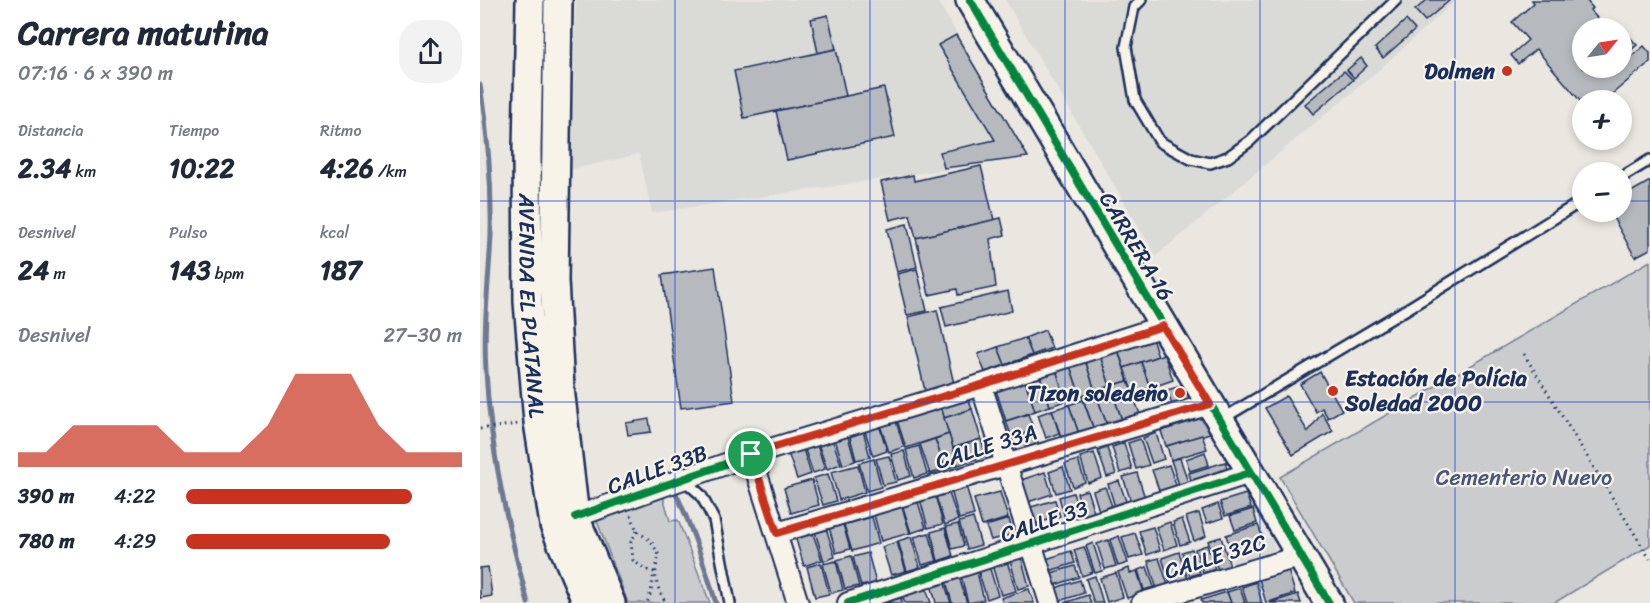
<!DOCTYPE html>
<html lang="es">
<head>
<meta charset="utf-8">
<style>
	body { margin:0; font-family:Sriracha,sans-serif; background:#f2f2f3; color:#1f2937; height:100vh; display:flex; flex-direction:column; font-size:22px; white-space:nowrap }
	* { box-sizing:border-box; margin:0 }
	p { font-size:20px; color:#747a83 }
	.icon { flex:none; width:33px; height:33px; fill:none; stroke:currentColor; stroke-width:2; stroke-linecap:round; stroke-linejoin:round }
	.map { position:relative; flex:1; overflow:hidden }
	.details { display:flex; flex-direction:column; background:#fff; width:480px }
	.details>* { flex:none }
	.needle { width:39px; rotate:60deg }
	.controls { position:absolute; left:1092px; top:18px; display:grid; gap:12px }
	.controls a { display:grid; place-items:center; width:60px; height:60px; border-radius:50%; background:#fff; box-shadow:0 3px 9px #0003; font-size:30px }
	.pin { position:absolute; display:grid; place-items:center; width:51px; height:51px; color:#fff; margin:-26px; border:3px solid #fff; border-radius:50%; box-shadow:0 2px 6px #0007 }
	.round { display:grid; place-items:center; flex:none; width:63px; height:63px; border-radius:24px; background:#f2f2f3 }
	.overview { display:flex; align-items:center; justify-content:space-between; height:102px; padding:0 18px }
	h1 { font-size:33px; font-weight:800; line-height:45px }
	.metrics { display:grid; grid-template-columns:repeat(3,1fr); gap:9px; height:102px; padding:6px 18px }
	.metrics div { display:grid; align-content:center }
	.metrics b { font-size:26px; font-weight:800 }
	.metrics small { font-size:16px; font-weight:400 }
	.metrics p { font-size:16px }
	.chart { height:168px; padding:12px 18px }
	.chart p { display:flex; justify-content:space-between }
	.chart svg { width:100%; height:108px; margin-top:6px; fill:#c8321e; opacity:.7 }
	ul { padding:0 18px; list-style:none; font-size:20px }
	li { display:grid; grid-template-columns:96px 72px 1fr; align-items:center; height:45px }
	li i { height:15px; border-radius:8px; background:#c8321e }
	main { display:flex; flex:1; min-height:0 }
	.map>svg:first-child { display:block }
	.built { fill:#dadad6 }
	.green { fill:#cbcccd; stroke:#737e96; stroke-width:1.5 }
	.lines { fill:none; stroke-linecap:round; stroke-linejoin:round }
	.stream { stroke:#6d7892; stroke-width:5 }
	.building { fill:#b6babf; stroke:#1b2f5e; stroke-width:1.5 }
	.lane-casing { stroke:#1b2f5e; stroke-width:14 }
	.street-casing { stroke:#1b2f5e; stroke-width:24 }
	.secondary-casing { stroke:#1b2f5e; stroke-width:32 }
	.path { stroke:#1b2f5e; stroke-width:3; stroke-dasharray:1.5 4.5; stroke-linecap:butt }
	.lane { stroke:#f7f3e8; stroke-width:9 }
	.street { stroke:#f7f3e8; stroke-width:20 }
	.secondary { stroke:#f7f3e8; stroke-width:27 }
	.cycleway-casing { stroke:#f7f3e8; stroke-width:11 }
	.cycleway { stroke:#00873e; stroke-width:8 }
	.route-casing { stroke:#fff; stroke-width:12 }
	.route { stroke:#c8321e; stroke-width:8 }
	.grid { fill:none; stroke:#1d4ed8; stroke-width:1.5; stroke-opacity:0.55 }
	.poi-dot { fill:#c8321e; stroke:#f7f3e8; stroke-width:2 }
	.labels { text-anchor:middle; stroke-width:4.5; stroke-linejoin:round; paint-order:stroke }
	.poi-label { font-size:22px; font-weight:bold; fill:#1b2f5e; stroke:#f7f3e8; text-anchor:end }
	.street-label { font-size:22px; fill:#1b2f5e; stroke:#f7f3e8 }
	.park-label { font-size:22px; fill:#47567a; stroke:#f7f3e8 }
</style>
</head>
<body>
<main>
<section class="details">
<div class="overview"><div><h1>Carrera matutina</h1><p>07:16 · 6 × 390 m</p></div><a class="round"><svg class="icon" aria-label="share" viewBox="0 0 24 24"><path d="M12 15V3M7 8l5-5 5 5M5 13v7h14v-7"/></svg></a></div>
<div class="metrics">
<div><p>Distancia</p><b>2.34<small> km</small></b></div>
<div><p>Tiempo</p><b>10:22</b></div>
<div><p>Ritmo</p><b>4:26<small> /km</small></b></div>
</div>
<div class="metrics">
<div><p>Desnivel</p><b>24<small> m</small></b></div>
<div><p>Pulso</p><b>143<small> bpm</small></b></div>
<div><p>kcal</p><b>187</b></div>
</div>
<div class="chart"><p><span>Desnivel</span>27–30 m</p>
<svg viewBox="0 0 160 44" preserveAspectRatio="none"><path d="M0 44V38L10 38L20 27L30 27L40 27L50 27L60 38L70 38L80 38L90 27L100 6L110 6L120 6L130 27L140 38L150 38L160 38V44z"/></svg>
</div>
<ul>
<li><b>390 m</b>4:22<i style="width:82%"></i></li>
<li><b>780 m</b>4:29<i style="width:74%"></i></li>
</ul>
</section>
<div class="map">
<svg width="1170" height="603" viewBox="0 0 1170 603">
	<rect width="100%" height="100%" fill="#eae7e0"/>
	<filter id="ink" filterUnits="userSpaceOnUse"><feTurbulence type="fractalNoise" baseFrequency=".0167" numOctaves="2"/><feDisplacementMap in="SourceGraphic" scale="12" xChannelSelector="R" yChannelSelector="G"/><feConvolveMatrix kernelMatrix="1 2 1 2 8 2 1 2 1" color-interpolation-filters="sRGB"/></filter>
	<g filter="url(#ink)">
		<g class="built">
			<path d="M96,0H457L548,157L172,213L159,154L92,169Z"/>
			<path d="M525,0H976L901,68L676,256Z"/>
			<path d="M791,537L796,553L754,567L749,551Z"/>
		</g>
		<g class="green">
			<path d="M1170,261V545L1074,603H874L800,477Z"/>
			<path d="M183,496L190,521L198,520L230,603H148L117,521Z"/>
		</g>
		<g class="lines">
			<g class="stream">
				<path d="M0,85C8,135 12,185 11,235C9,280 3,326 6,371C10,450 28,527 48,603"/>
				<path d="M193,487C211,524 224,563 236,603"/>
			</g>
		</g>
		<g class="building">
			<path d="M947,0H970L945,21L935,10Z"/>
			<path d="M1052,0H1106L1113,8L1110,10L1126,28H1102V68H1142V61L1148,56L1150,58L1164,46L1170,53V62L1125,100H1102V103L1056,49L1038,64L1031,55L1048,40L1032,22L1054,3Z"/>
			<path d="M348,15L356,49L338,53L331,19Z"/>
			<path d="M926,20L935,30L903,58L895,48Z"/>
			<path d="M1145,32L1157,45L1142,58V35Z"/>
			<path d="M476,35L548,157L464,168L460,152L515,140L458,45Z"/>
			<path d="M356,49L366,96L264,118L254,71Z"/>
			<path d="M881,58L887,66L874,78L867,70Z"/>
			<path d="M864,71L873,80L833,114L825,104Z"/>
			<path d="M404,88L415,137L307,160L296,111Z"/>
			<path d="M501,166L514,220L436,238L430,215L410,220L401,182L433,175L434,181Z"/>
			<path d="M1170,181V249L1155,257L1130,212H1142V197Z"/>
			<path d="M521,218L525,235L510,239L516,287L478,295L477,289L449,295L436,238Z"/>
			<path d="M427,224L437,267L417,272L407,229Z"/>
			<path d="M235,267L254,401L201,408L182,275Z"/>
			<path d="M437,269L447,311L427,315L417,274Z"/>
			<path d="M528,291L532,311L466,327L461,307Z"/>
			<path d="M457,310L474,384L445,391L428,317Z"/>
			<path d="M565,330L572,348L552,355L545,338Z"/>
			<path d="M545,338L552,355L525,365L518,347Z"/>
			<path d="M672,338L678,356L644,368L638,349Z"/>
			<path d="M636,344L648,381L630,386L618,350Z"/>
			<path d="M518,347L525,365L505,372L498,354Z"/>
			<path d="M618,350L630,386L615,391L603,354Z"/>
			<path d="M603,354L615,391L600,396L588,360Z"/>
			<path d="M684,354L693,380L670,388L661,362Z"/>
			<path d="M588,360L600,396L586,401L574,364Z"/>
			<path d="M661,362L670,388L653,394L644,368Z"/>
			<path d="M574,364L586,401L570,406L558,370Z"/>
			<path d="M558,370L570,406L555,411L543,375Z"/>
			<path d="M840,372L862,410L848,418L842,408L836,412L820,384Z"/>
			<path d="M543,375L555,411L526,421L514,384Z"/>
			<path d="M648,381L661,417L643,423L630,386Z"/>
			<path d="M705,385L710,402L693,408L687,390Z"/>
			<path d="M630,386L643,423L628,428L615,391Z"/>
			<path d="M615,391L628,428L615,433L602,396Z"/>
			<path d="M487,395L492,409L464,418L460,403Z"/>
			<path d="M806,396L828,432L842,413L853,431L813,455L785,408Z"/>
			<path d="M603,400L615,433L600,437L589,405Z"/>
			<path d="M460,403L469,434L426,448L416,417Z"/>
			<path d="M589,405L600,437L583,443L572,410Z"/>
			<path d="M492,409L501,439L473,448L464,418Z"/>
			<path d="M572,410L579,433L566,438L558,415Z"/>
			<path d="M548,414L554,430L532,438L526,421Z"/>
			<path d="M725,417L730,433L686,446L681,431Z"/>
			<path d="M415,418L424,447L409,452L399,422Z"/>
			<path d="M169,419L171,432L148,435L146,423Z"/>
			<path d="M399,424L407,451L393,456L384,428Z"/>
			<path d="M383,430L390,457L376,460L369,433Z"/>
			<path d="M554,430L560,449L538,456L532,438Z"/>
			<path d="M367,433L375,461L363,465L354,436Z"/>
			<path d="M676,433L684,459L672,463L663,438Z"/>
			<path d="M469,434L478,465L465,469L455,439Z"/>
			<path d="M722,435L727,449L691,460L687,446Z"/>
			<path d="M351,436L361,464L347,469L337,441Z"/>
			<path d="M455,439L465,469L450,474L440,444Z"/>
			<path d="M501,439L506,456L478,465L473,448Z"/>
			<path d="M660,439L669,465L656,469L648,443Z"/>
			<path d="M336,442L345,469L333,473L324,447Z"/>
			<path d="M644,443L652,469L640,473L632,447Z"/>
			<path d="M322,446L331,474L317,479L307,450Z"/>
			<path d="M439,446L447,474L434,478L426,450Z"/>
			<path d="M627,448L636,474L627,477L618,451Z"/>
			<path d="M424,451L431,476L418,480L411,454Z"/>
			<path d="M725,452L729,465L710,471L706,459Z"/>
			<path d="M614,453L622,478L608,483L600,457Z"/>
			<path d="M409,456L416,482L403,485L396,459Z"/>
			<path d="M700,458L710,488L701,491L691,460Z"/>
			<path d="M394,459L401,487L387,491L379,463Z"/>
			<path d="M598,460L605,482L593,487L585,464Z"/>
			<path d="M745,462L748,473L712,484L709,473Z"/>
			<path d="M378,465L385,492L359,500L351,472Z"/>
			<path d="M689,465L698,490L681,496L672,470Z"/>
			<path d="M583,467L590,489L576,493L569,472Z"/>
			<path d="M565,472L572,494L548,502L541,480Z"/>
			<path d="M657,473L666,501L652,505L643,477Z"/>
			<path d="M348,474L356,501L343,505L334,478Z"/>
			<path d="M332,480L339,505L311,513L304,488Z"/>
			<path d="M639,481L647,504L635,507L628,484Z"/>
			<path d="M486,485L494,515L479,519L471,490Z"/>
			<path d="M625,487L633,509L620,514L613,491Z"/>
			<path d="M468,490L478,520L465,525L455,494Z"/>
			<path d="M607,490L614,512L604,515L597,493Z"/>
			<path d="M520,492L528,518L502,526L494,499Z"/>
			<path d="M593,493L601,517L586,522L579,497Z"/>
			<path d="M766,494L771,508L745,516L740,502Z"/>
			<path d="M455,495L463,524L448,528L440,499Z"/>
			<path d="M437,499L446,528L431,533L422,504Z"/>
			<path d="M575,500L580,516L556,524L551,507Z"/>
			<path d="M738,504L743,518L727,523L722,510Z"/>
			<path d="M422,507L430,533L401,541L394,515Z"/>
			<path d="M773,509L777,523L755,530L750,516Z"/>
			<path d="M719,513L726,536L714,541L706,517Z"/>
			<path d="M392,517L399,543L372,551L364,525Z"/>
			<path d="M493,518L501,545L487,549L479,522Z"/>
			<path d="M529,519L533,534L511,540L506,526Z"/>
			<path d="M702,519L710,542L700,545L693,522Z"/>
			<path d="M690,522L697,545L684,550L676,527Z"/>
			<path d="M363,524L370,549L356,553L349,527Z"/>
			<path d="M478,524L484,546L472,549L466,527Z"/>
			<path d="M778,525L783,538L750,548L746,535Z"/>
			<path d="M673,527L680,550L667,555L659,531Z"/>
			<path d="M346,528L355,557L344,561L335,532Z"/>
			<path d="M465,528L473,556L458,561L451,532Z"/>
			<path d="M332,531L342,560L324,566L315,536Z"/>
			<path d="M449,533L457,561L442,565L434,537Z"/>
			<path d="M655,533L663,555L649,559L642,537Z"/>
			<path d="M639,536L648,563L638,566L630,540Z"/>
			<path d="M431,537L440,567L427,571L418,541Z"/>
			<path d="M741,537L750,566L738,570L728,541Z"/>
			<path d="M628,540L636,566L625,569L617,544Z"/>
			<path d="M417,542L426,571L411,575L402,547Z"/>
			<path d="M613,543L622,571L615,573L606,546Z"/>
			<path d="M727,545L735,569L723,573L715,549Z"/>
			<path d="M604,547L613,572L602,576L594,550Z"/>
			<path d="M712,549L720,573L710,576L702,552Z"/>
			<path d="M591,551L595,563L566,572L563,560Z"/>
			<path d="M699,552L708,579L690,584L682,558Z"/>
			<path d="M388,553L396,583L381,586L373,557Z"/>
			<path d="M371,556L379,586L365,589L357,560Z"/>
			<path d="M541,557L549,586L538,589L530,560Z"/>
			<path d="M679,558L688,585L677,589L668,561Z"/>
			<path d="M356,561L363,590L351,593L343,564Z"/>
			<path d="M527,561L536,591L521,595L512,565Z"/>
			<path d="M341,563L349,594L335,597L327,567Z"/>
			<path d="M509,566L518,595L507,599L498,570Z"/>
			<path d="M595,566L599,577L572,586L568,574Z"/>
			<path d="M8,567L12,596L0,598V568Z"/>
			<path d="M667,567L674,587L664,590L658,570Z"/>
			<path d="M649,568L650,573L657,571L664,593L647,598L638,572Z"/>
			<path d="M808,570L815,593L786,603L779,579Z"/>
			<path d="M497,572L504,600L488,603L481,576Z"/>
			<path d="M636,573L643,597L627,602L620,578Z"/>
			<path d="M615,576L623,603H614L606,579Z"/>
			<path d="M479,577L487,603H472L466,581Z"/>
			<path d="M600,580L604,593L576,602L572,589Z"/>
			<path d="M464,581L471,603H456L451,584Z"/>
			<path d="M776,582L782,603H767L762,587Z"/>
			<path d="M446,588L451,603H425L422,596Z"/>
			<path d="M760,588L765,603H751L747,592Z"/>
			<path d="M549,589L554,603H523L521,598Z"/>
			<path d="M747,592L751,603H722L721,600Z"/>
			<path d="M818,594L821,603H790Z"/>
			<path d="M608,595L611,603H584Z"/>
			<path d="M421,598L422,603H405V602Z"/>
		</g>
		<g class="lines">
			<g class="lane-casing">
				<g id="lane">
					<path d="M661,0L654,7L646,47L655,100L680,142L711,159L730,163L748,157L770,141L916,0"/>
					<path d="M1142,177L1170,160"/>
					<path d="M742,419L927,309L1102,201"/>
					<path d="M204,480L221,495L234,520L250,603"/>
				</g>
			</g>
			<g class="street-casing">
				<g id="street">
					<path d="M501,385L570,603"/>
					<path d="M271,455L318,603"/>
					<path d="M95,517L271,455L501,385L683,326"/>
					<path d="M297,533L730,404"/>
					<path d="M368,603L770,473"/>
					<path d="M662,603L821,556"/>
				</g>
			</g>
			<g class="secondary-casing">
				<g id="secondary">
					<path id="s1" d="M50,0L47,149L48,302L58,422L74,525L107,603"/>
					<path d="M78,0L74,281L80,388L95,517L131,603"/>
					<path d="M490,0L849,603"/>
				</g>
			</g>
			<g class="path">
				<path d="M1044,354L1170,559"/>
				<path d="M0,429L38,424"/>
				<path d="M151,515L157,531L171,541L179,555C173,576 175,584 186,603"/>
				<path d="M157,531L151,542L153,560L164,569L174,572L171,592L167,603"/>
			</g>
			<use href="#lane" class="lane"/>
			<use href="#street" class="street"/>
			<use href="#secondary" class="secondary"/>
			<g class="cycleway-casing">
				<g id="cycleway">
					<path d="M490,0L849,603"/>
					<path d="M95,517L271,455L501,385L683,326"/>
					<path d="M368,603L770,473"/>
				</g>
			</g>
			<use href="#cycleway" class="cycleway"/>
		</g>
	</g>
	<g class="lines" filter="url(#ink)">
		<g class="route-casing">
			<path id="route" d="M683,326L730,404L297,533L271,454L501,385Z"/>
		</g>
		<use href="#route" class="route"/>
	</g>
	<path class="grid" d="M195,0V603M390,0V603M585,0V603M780,0V603M975,0V603M0,201H1102M1142,201H1170M0,402H1170"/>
	<g class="poi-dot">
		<circle cx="1027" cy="71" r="6"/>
		<circle cx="853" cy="391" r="6"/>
		<circle cx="700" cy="393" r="6"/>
	</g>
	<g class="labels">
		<g class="poi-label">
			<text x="1015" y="79">Dolmen</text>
			<text x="865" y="386" text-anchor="start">Estación de Polícia<tspan x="865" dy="25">Soledad 2000</tspan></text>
			<text x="688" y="401">Tizon soledeño</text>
		</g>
		<g class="street-label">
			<text transform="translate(657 246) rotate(59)" y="8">CARRERA 16</text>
			<text dy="8" stroke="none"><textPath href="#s1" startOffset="306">AVENIDA EL PLATANAL</textPath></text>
			<text transform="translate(506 446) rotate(-17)" y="8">CALLE 33A</text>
			<text transform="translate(177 469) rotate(-20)" y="8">CALLE 33B</text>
			<text transform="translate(564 521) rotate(-18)" y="8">CALLE 33</text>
			<text transform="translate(735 556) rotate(-17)" y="8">CALLE 32C</text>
		</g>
		<g class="park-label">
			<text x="1044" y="485">Cementerio Nuevo</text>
		</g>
	</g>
</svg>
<div class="controls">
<a><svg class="needle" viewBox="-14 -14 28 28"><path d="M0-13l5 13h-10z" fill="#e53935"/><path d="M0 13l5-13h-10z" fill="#747a83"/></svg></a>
<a>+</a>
<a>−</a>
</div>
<div class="pin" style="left:271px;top:454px;background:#1e9e55"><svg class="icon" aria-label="arrive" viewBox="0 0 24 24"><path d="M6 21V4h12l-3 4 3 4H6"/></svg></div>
</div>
</main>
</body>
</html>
